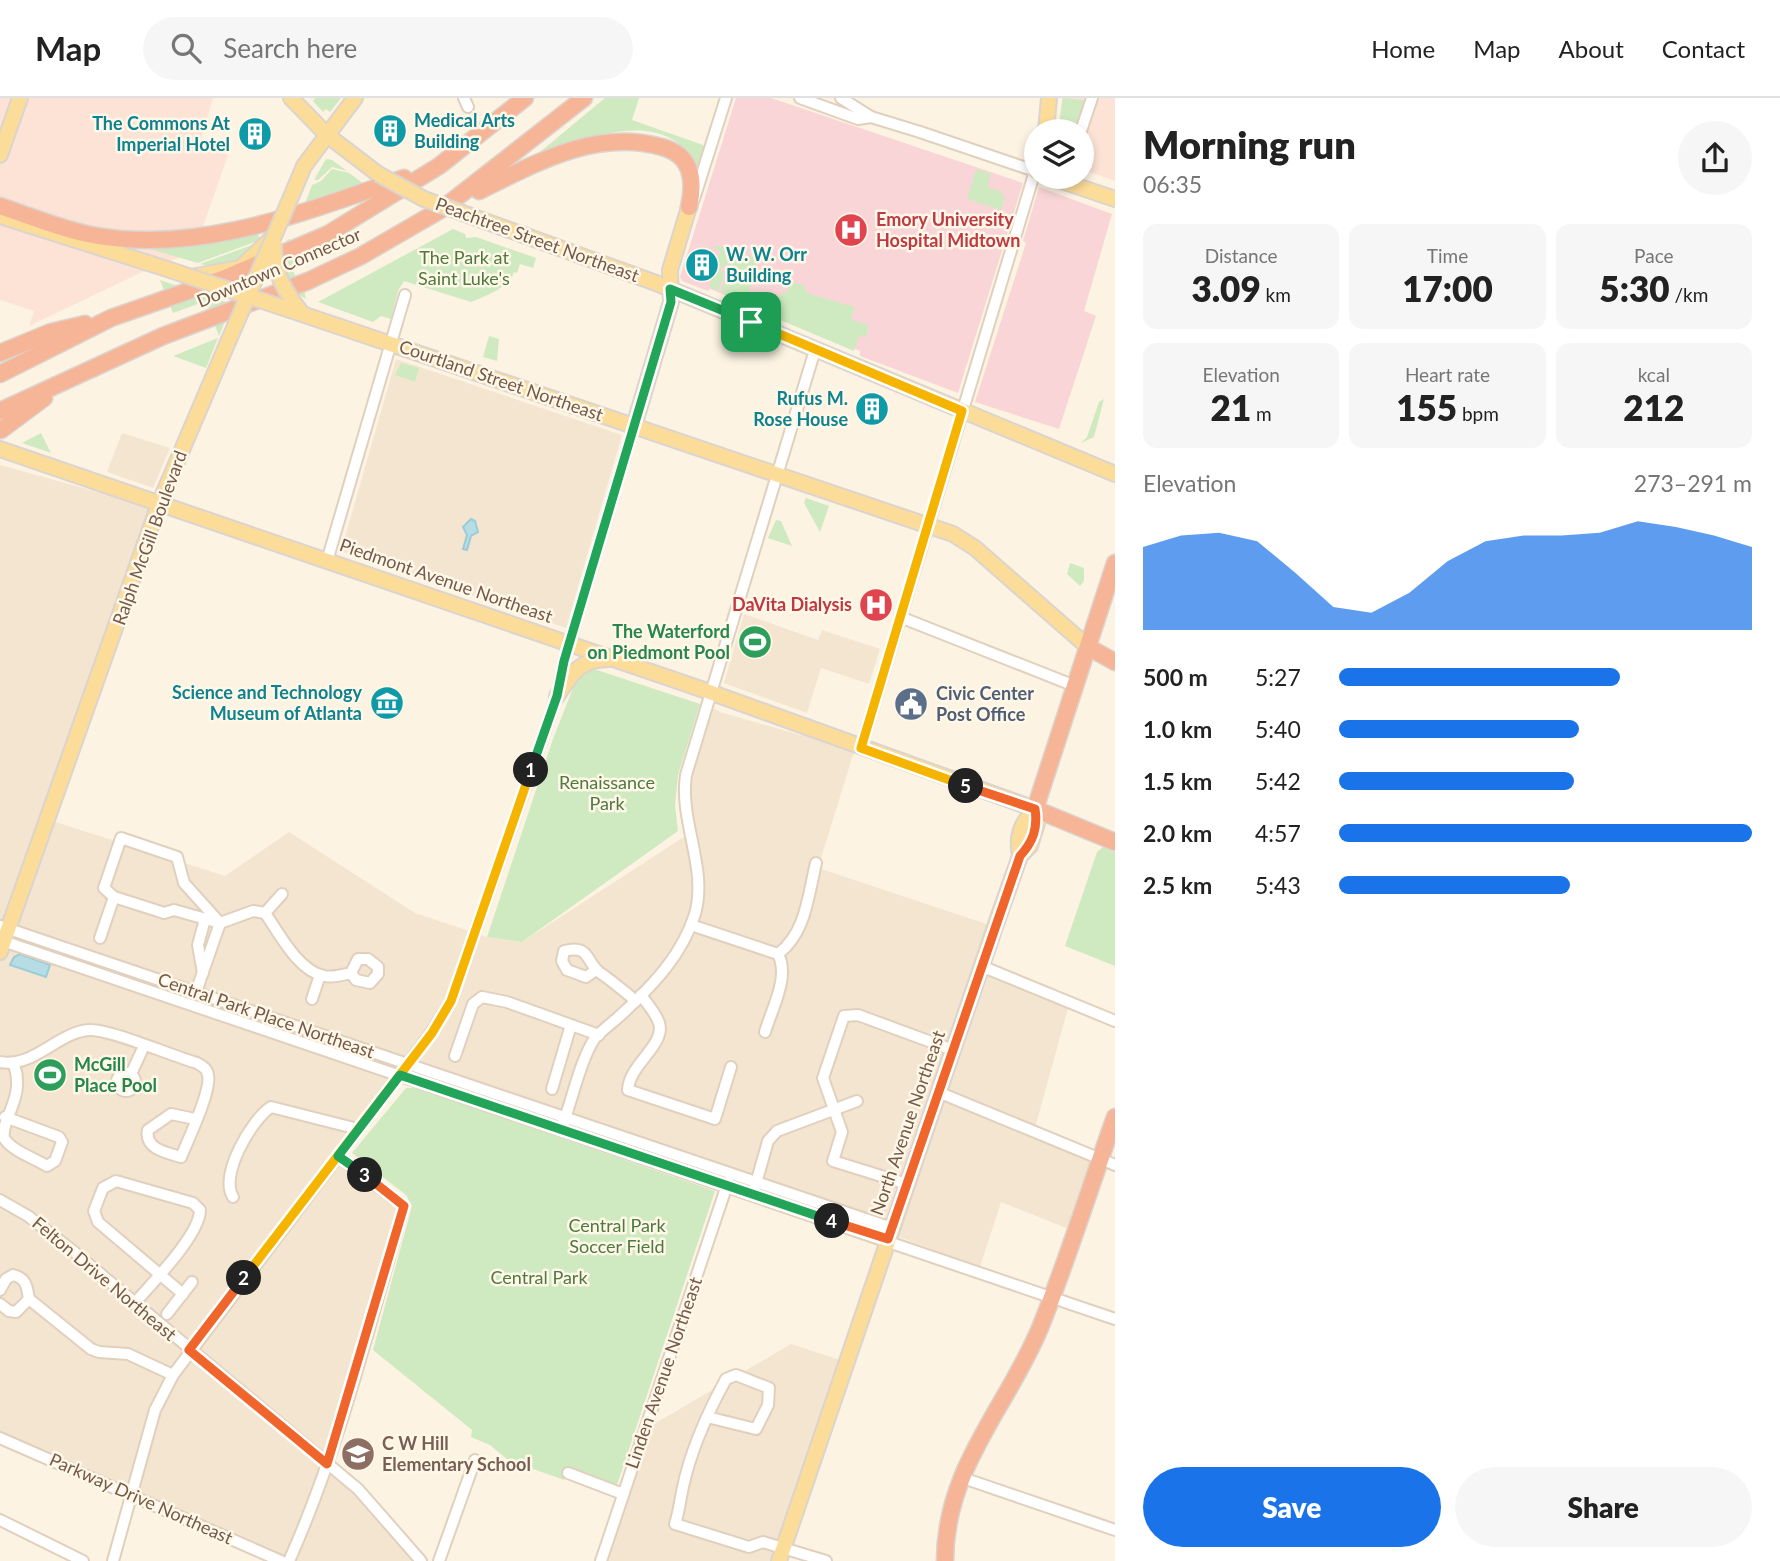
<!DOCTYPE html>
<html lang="en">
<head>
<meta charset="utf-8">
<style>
	body { margin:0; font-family:Lato,sans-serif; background:#f6f6f6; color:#222; height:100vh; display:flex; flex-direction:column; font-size:26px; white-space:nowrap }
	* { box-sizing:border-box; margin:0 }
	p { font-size:23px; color:#767676 }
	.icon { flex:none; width:38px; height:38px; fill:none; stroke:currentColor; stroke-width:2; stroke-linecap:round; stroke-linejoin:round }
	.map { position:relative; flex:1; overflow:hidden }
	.side { display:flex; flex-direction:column; background:#fff; width:665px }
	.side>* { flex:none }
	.fabs { position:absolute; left:1024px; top:21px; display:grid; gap:14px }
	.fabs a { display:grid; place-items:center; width:70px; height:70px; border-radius:50%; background:#fff; box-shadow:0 4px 10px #0003; font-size:35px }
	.pin { position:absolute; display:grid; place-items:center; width:60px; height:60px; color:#fff; margin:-30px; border-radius:14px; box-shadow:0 4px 10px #0006 }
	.km { position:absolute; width:35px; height:35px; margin:-18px; border-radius:50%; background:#222; color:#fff; font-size:19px; line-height:35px; text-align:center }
	.round { display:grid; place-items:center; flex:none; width:74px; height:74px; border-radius:37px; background:#f6f6f6 }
	.summary { display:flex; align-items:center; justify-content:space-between; height:119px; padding:0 28px }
	h1 { font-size:38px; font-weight:800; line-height:52px }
	.stats { display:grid; grid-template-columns:repeat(3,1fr); gap:10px; height:119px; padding:7px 28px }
	.stats div { display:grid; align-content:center; border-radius:14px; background:#f6f6f6; text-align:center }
	.stats b { font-size:35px; font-weight:800 }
	.stats small { font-size:19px; font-weight:400 }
	.stats p { font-size:19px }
	.chart { height:196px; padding:14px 28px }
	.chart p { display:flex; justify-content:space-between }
	.chart svg { width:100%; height:126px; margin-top:7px; fill:#1a73e8; opacity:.7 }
	.primary-button { display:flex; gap:14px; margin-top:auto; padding:14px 28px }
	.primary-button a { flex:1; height:80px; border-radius:42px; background:#1a73e8; color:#fff; font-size:28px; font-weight:800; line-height:80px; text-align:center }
	.primary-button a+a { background:#f6f6f6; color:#222 }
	ul { padding:0 28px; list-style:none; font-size:23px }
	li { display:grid; grid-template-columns:112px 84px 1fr; align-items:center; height:52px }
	li i { height:18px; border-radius:9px; background:#1a73e8 }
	header { display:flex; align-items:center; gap:42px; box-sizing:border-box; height:98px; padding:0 35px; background:#fff; border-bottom:2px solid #e0e0e0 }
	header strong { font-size:33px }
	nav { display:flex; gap:38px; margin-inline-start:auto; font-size:24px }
	.search { width:490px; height:63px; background:#f6f6f6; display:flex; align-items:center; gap:18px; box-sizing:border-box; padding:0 24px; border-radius:38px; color:#767676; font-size:26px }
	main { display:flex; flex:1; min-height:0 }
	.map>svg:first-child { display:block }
	.residential { fill:#f4e5d0 }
	.commercial { fill:#fde3d5 }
	.medical { fill:#fad5d7 }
	.green { fill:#cfeac0 }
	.water { fill:#b6dde6; stroke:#9cccd8; stroke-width:2 }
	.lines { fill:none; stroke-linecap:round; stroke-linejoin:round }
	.minor-casing { stroke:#e0d0bd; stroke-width:14 }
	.major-casing { stroke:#dbd4cf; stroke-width:18 }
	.highway-casing { stroke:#dbd4cf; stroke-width:19 }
	.minor { stroke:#fff; stroke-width:10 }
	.major { stroke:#fcdc99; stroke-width:14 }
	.highway { stroke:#f7b597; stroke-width:16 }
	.major-bridge-casing { stroke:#dbd4cf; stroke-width:18; stroke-linecap:butt }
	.major-bridge { stroke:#fcdc99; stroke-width:14 }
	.split-1-casing { stroke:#fff; stroke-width:14 }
	.split-2-casing { stroke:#fff; stroke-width:14 }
	.split-3-casing { stroke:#fff; stroke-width:14 }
	.split-4-casing { stroke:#fff; stroke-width:14 }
	.split-5-casing { stroke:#fff; stroke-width:14 }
	.split-6-casing { stroke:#fff; stroke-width:14 }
	.split-1 { stroke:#22a559; stroke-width:9 }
	.split-2 { stroke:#f5b400; stroke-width:9 }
	.split-3 { stroke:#f0652b; stroke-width:9 }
	.split-4 { stroke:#22a559; stroke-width:9 }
	.split-5 { stroke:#f0652b; stroke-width:9 }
	.split-6 { stroke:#f5b400; stroke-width:9 }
	.labels { text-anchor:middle; stroke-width:5; stroke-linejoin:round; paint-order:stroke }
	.culture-label { font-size:18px; font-weight:bold; fill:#0d838f; stroke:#fff7e8; text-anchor:end }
	.health-label { font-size:18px; font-weight:bold; fill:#be3a42; stroke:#fff7e8; text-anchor:start }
	.street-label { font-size:18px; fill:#745a48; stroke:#fff7e8 }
	.park-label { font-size:18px; fill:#4e7a40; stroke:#fff7e8 }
	.leisure-label { font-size:18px; font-weight:bold; fill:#27864d; stroke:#fff7e8; text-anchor:end }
	.service-label { font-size:18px; font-weight:bold; fill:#4e5e75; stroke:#fff7e8; text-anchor:start }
	.education-label { font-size:18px; font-weight:bold; fill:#785e54; stroke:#fff7e8; text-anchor:start }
</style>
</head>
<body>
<header>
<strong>Map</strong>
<div class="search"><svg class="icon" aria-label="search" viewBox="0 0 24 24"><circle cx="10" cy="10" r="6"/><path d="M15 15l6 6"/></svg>Search here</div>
<nav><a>Home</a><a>Map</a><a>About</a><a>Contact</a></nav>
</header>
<main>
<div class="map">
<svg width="1115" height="1463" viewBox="0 0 1115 1463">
	<rect width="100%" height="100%" fill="#fcf3e2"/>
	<g class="residential">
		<path d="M396,261L622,337L566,530L341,453Z"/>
		<path d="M122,335L170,350L153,390L107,374Z"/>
		<path d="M0,367L163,412L46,721L225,778L289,734L415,815L487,839L522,844L690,735L685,708L702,603L720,614L800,637L804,625L857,644L818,770L996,829L983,870L1070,903L1033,1037L1111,1060L1084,1137L1001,1104L980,1169L888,1135L400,974L337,1059L403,1109L325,1363L420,1463H285L0,1341Z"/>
		<path d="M744,516L818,542L822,532L880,551L869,586L821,570L807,615L724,585Z"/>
		<path d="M791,1246L846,1264L779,1463H599L642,1333Z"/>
	</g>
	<g class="commercial">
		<path d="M0,0H213L199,47L228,57L194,154L140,175L29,228L34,213L0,202Z"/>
		<path d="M1062,0H1115V83L1082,71V33H1058Z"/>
	</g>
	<g class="medical">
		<path d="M736,0H771L1023,85L958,295L860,258V253L710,191L708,193L682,183L680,179Z"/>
		<path d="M1039,89L1112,116L1084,213L1096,218L1059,331L975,304L1026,145L1023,143Z"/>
	</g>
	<g class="green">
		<path d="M315,0H341L330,14L326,11L323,14L313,3Z"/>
		<path d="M605,0H639L632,22L703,47L706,51L702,73L696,70C670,5 581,40 534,59Z"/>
		<path d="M1063,0L1085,2L1075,33H1058Z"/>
		<path d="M326,61L332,62L347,73L332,69L318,82H314Z"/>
		<path d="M332,71L349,75L364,86L304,108L312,87L321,83Z"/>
		<path d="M976,71L991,76L987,89L1003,94L1002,98L1005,100L1001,112L967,101Z"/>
		<path d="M453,131L465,136L466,140L476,139L536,160L533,170L520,166L517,175L514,174C509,190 485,198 471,204L404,183L398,193L391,221L381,218L373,224L318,204Z"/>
		<path d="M257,133L260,142L198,165L153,152L148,147Z"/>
		<path d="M288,141L294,143L300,155L292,169L295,178L301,180L306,201C283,188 277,165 288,141Z"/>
		<path d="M260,144C241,161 227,173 200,166Z"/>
		<path d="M715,147L732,152L727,167L722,170L716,166L720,153L714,151Z"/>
		<path d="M735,153L758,161L753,179L732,173L730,168Z"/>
		<path d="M714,172H722L724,177L718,193L709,189Z"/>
		<path d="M731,175L752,182L747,205L721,194L726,178Z"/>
		<path d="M160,182L232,206L219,238L206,203L173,215Z"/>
		<path d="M789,183L805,188L807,195L855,209L851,222L869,227L866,239L859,238L854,253L778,221L773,215L780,196L788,193Z"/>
		<path d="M489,238L499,241L497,263L483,259Z"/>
		<path d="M218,240L206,270L173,258Z"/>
		<path d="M401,265L419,270L415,284L395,277Z"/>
		<path d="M1104,301L1094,339L1081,345L1087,339L1099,304Z"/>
		<path d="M41,335L51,355L22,345Z"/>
		<path d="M806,400L829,408L820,434L804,405Z"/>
		<path d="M776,422L781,423L792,448L768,440Z"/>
		<path d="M1070,465L1084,470V483L1080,488L1067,476Z"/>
		<path d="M594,571L700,606L678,677L675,707L678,733L522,844L487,839L553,641L577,580Z"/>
		<path d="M1103,749L1115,754V868L1065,848L1097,754Z"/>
		<path d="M406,990H417L715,1093L617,1387L568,1370L564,1382L508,1362L490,1347L471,1339L472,1332L373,1252L412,1108L406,1097L352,1055Z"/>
	</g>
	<g class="water">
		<path d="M471,421L475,423L478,434L471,438L467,452L463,451L467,437L463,429Z"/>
		<path d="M20,856L50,867L46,879L10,867L14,859Z"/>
		<path d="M56,967L57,978L52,985L41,981L45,969Z"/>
	</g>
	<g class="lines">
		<g class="minor-casing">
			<g id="minor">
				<path d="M464,0L468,9"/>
				<path d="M800,0L858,21L871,19L920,34L1035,73L861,650"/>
				<path d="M841,0L871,19"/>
				<path d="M1081,33L1092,0"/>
				<path d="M694,101L726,0"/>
				<path d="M327,463L405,197"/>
				<path d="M900,519L1075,588"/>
				<path d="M265,815L282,796"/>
				<path d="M220,825L184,785L177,759L121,740L104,790L114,799L155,812L164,815L174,812L220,825L253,813L265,815C279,835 298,873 324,878C332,880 343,877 351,875L356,882L370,885L378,876V869L368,861H358L351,875"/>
				<path d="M691,827L778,856C806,835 808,798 816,765"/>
				<path d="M0,828L892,1130"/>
				<path d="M100,840L114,799"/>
				<path d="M0,842L1115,1221"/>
				<path d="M981,868L1115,923"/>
				<path d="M596,872L586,879L567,872L562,863L564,853C590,846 586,864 599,874C612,883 624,893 636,903"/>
				<path d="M203,875L198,847L205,821"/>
				<path d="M196,894L220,825"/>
				<path d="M641,897C647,906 656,915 659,925C666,947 629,966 628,992L715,1021L731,969"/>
				<path d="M312,901L320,877"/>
				<path d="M765,934C772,910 790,879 778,856"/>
				<path d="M455,958L473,906L482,899L507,904L599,937"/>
				<path d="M0,964C33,971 60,932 91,932C112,932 172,958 197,965C202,968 207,970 208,977C212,992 188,1042 181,1059C167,1055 144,1051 148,1032L171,1016L195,1021"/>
				<circle cx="126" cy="984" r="9"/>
				<path d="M131,976L144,948"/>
				<path d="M552,991L571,927"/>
				<path d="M938,994L1115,1067"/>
				<path d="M5,1019L59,1039L62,1044L55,1063L47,1068C34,1060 12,1053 4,1040C0,1022 26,999 14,967"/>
				<path d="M563,1026C572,1002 581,960 595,940C603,931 615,923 623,915C654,886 682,857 695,816C708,770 679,723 686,677L815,252"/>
				<path d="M907,1086L833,1063L842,1034L823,980L844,918L858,917L953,952"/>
				<path d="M755,1089L768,1043L777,1033L857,1003"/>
				<path d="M233,1099C219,1077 252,1021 271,1009L358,1031"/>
				<path d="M0,1102L28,1118L73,1153L358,1391L421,1463"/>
				<path d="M0,1192L6,1181L13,1177C26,1180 27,1188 29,1201L16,1214L9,1213L0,1206"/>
				<path d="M29,1201L91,1251L99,1254L128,1256L173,1277"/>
				<path d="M134,1206C151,1186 200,1137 200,1112L193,1105L116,1083L103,1090L94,1113L98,1124L183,1196"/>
				<path d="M167,1216L192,1184"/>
				<path d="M707,1319L756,1331L768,1307L769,1290L736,1277L726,1281C708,1314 691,1351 683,1389C680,1402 679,1414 675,1426L749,1449L763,1444L826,1463"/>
				<path d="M0,1340L281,1463"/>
				<path d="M568,1375L623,1396"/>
				<path d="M960,1379L1115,1432"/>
				<path d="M0,1422L83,1463"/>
				<path d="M113,1463L155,1312L173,1277L431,935L451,903L557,598L564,563L634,328"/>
				<path d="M289,1463C340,1349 369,1227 404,1108L338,1058"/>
				<path d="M439,1463L475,1362"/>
				<path d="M601,1463L728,1084"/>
			</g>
		</g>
		<g class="major-casing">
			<g id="major">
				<path d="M291,0L327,37L378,76"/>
				<path d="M1046,33L1049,0"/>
				<path d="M0,57L20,0"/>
				<path d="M1036,71V74"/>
				<path d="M1050,79L1115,101"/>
				<path d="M291,99L304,68L355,0"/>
				<path d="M0,118L164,170"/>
				<path d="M471,118L656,185L1115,376"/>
				<path d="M191,179L240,170L271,141"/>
				<path d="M302,216L953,436L975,450L1088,549"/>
				<path d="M634,328L671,204L670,172L689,109"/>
				<path d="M0,351L704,592L1035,711"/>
				<path d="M557,598C572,575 580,561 609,561"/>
				<path d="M1020,758C1016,739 1021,725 1035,711"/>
				<path d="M0,854L159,406L228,244"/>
				<path d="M779,1463L997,823L1020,758L1030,748L1037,725L1035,711"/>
			</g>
		</g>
		<g class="highway-casing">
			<g id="highway">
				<path d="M479,93C536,65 597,30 662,49C692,57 695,82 689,109"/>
				<path d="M0,108C30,118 61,131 92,137C199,157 304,114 404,80"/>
				<path d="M0,255L51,234L85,226"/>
				<path d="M0,276L111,220L225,180L328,136L439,68L525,0"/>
				<path d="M0,313L163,238L308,183L361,158L442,111L584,0"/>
				<path d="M1,332L44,300"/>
				<path d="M1115,465L1035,711L1115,744"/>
				<path d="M1088,549L1115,564"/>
				<path d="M945,1463C945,1370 1006,1311 1040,1230C1068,1161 1090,1089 1115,1019"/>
			</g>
		</g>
		<use href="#minor" class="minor"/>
		<use href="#major" class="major"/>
		<use href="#highway" class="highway"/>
		<g class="major-bridge-casing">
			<g id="major-bridge">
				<path d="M378,76L424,101L471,118"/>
				<path d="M274,145C274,175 283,191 301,214"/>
				<path d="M164,170L302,216"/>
				<path d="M228,244L291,99"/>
			</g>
		</g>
		<use href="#major-bridge" class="major-bridge"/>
	</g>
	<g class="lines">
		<g class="split-1-casing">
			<path id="split-1" d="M531,672L557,598L564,563L671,204L670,191L751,224"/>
		</g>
		<g class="split-2-casing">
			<path id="split-2" d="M244,1180L432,935L451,903L531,672"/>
		</g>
		<g class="split-3-casing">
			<path id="split-3" d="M244,1180L189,1252L327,1366L404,1108L365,1077"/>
		</g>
		<g class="split-4-casing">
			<path id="split-4" d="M365,1077L338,1058L400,977L832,1123"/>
		</g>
		<g class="split-5-casing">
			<path id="split-5" d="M832,1123L888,1141L1020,758C1033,744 1038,730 1035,711L966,688"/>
		</g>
		<g class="split-6-casing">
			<path id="split-6" d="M751,224L962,313L861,650L966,688"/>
		</g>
		<use href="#split-1" class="split-1"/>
		<use href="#split-2" class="split-2"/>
		<use href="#split-3" class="split-3"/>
		<use href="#split-4" class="split-4"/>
		<use href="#split-5" class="split-5"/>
		<use href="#split-6" class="split-6"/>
	</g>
	<defs>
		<g id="building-disc" transform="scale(1.75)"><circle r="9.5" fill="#0f9aa8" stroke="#fff7e8"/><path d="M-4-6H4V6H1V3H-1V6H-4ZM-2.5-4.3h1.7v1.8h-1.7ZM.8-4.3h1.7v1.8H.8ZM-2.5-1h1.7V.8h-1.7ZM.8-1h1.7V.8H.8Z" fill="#fff"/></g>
		<g id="hospital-disc" transform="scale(1.75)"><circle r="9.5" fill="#e0444e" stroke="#fff7e8"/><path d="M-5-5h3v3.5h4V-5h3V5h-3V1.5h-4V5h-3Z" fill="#fff"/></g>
		<g id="stadium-disc" transform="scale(1.75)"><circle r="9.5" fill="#2e9e5b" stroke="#fff7e8"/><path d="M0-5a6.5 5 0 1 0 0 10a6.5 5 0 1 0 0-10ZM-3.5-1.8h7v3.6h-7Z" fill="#fff"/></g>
		<g id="museum-disc" transform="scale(1.75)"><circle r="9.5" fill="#0f9aa8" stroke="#fff7e8"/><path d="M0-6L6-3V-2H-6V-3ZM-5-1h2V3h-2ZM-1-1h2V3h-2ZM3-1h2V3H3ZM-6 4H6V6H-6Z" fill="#fff"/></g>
		<g id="civic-disc" transform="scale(1.75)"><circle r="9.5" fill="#5c6f8a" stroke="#fff7e8"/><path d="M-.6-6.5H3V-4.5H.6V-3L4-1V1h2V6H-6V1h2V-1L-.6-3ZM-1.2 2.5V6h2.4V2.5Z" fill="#fff"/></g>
		<g id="school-disc" transform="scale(1.75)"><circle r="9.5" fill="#8d6e63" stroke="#fff7e8"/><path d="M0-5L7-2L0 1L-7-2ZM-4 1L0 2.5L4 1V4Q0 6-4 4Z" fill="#fff"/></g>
	</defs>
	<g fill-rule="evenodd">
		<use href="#building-disc" x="390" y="33"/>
		<use href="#building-disc" x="255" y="36"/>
		<use href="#hospital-disc" x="851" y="132"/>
		<use href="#building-disc" x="702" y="167"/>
		<use href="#building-disc" x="872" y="311"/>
		<use href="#hospital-disc" x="876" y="507"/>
		<use href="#stadium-disc" x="755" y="544"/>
		<use href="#museum-disc" x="387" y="605"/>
		<use href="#civic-disc" x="911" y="606"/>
		<use href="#stadium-disc" x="50" y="977"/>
		<use href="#school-disc" x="358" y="1356"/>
	</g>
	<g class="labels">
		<g class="culture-label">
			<text x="414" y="29" text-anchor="start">Medical Arts<tspan x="414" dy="21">Building</tspan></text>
			<text x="230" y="32">The Commons At<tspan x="230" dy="21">Imperial Hotel</tspan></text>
			<text x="726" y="163" text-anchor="start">W. W. Orr<tspan x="726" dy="21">Building</tspan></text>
			<text x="848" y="307">Rufus M.<tspan x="848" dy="21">Rose House</tspan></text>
			<text x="362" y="601">Science and Technology<tspan x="362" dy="21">Museum of Atlanta</tspan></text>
		</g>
		<g class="health-label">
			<text x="876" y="128">Emory University<tspan x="876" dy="21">Hospital Midtown</tspan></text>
			<text x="852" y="513" text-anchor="end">DaVita Dialysis</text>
		</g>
		<g class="street-label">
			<text transform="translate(537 142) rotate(20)" y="6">Peachtree Street Northeast</text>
			<text transform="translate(279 170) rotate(-23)" y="6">Downtown Connector</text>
			<text transform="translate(501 283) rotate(19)" y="6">Courtland Street Northeast</text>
			<text transform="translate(150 440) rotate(-70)" y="6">Ralph McGill Boulevard</text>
			<text transform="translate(446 483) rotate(19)" y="6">Piedmont Avenue Northeast</text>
			<text transform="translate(266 918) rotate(19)" y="6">Central Park Place Northeast</text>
			<text transform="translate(908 1025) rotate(-71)" y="6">North Avenue Northeast</text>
			<text transform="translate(104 1181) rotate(40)" y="6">Felton Drive Northeast</text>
			<text transform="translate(664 1275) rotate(-71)" y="6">Linden Avenue Northeast</text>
			<text transform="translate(141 1401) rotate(24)" y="6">Parkway Drive Northeast</text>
		</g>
		<g class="park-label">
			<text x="464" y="166">The Park at<tspan x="464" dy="21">Saint Luke's</tspan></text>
			<text x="607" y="691">Renaissance<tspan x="607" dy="21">Park</tspan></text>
			<text x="617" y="1134">Central Park<tspan x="617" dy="21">Soccer Field</tspan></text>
			<text x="539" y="1186">Central Park</text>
		</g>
		<g class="leisure-label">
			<text x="730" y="540">The Waterford<tspan x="730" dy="21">on Piedmont Pool</tspan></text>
			<text x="74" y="973" text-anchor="start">McGill<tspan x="74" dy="21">Place Pool</tspan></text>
		</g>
		<g class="service-label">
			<text x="936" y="602">Civic Center<tspan x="936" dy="21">Post Office</tspan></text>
		</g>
		<g class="education-label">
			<text x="382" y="1352">C W Hill<tspan x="382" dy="21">Elementary School</tspan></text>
		</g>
	</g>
</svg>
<div class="fabs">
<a><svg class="icon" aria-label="layers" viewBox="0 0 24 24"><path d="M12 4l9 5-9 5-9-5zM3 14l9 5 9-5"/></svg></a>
</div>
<div class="pin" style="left:751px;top:224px;background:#1e9e55"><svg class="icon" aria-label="arrive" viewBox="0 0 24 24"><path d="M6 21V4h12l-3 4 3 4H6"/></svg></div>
<b class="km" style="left:531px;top:672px">1</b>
<b class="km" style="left:244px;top:1180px">2</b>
<b class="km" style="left:365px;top:1077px">3</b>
<b class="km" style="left:832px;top:1123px">4</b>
<b class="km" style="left:966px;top:688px">5</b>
</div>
<section class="side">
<div class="summary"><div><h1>Morning run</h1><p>06:35</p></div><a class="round"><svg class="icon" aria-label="share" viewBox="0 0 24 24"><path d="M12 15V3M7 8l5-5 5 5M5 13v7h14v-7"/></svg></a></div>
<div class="stats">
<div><p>Distance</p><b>3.09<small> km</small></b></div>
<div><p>Time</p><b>17:00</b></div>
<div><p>Pace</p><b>5:30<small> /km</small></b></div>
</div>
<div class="stats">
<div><p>Elevation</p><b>21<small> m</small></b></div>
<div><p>Heart rate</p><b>155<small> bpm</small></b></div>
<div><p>kcal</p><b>212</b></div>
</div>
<div class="chart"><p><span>Elevation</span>273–291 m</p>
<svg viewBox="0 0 160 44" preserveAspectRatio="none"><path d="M0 44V15L10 11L20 10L30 13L40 24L50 36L60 38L70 31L80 20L90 13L100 11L110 11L120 10L130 6L140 8L150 11L160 15V44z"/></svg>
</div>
<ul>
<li><b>500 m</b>5:27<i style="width:68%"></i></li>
<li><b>1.0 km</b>5:40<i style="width:58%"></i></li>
<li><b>1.5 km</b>5:42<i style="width:57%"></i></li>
<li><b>2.0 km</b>4:57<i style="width:100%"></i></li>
<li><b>2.5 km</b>5:43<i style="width:56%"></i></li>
</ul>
<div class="primary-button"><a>Save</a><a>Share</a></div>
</section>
</main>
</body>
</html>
